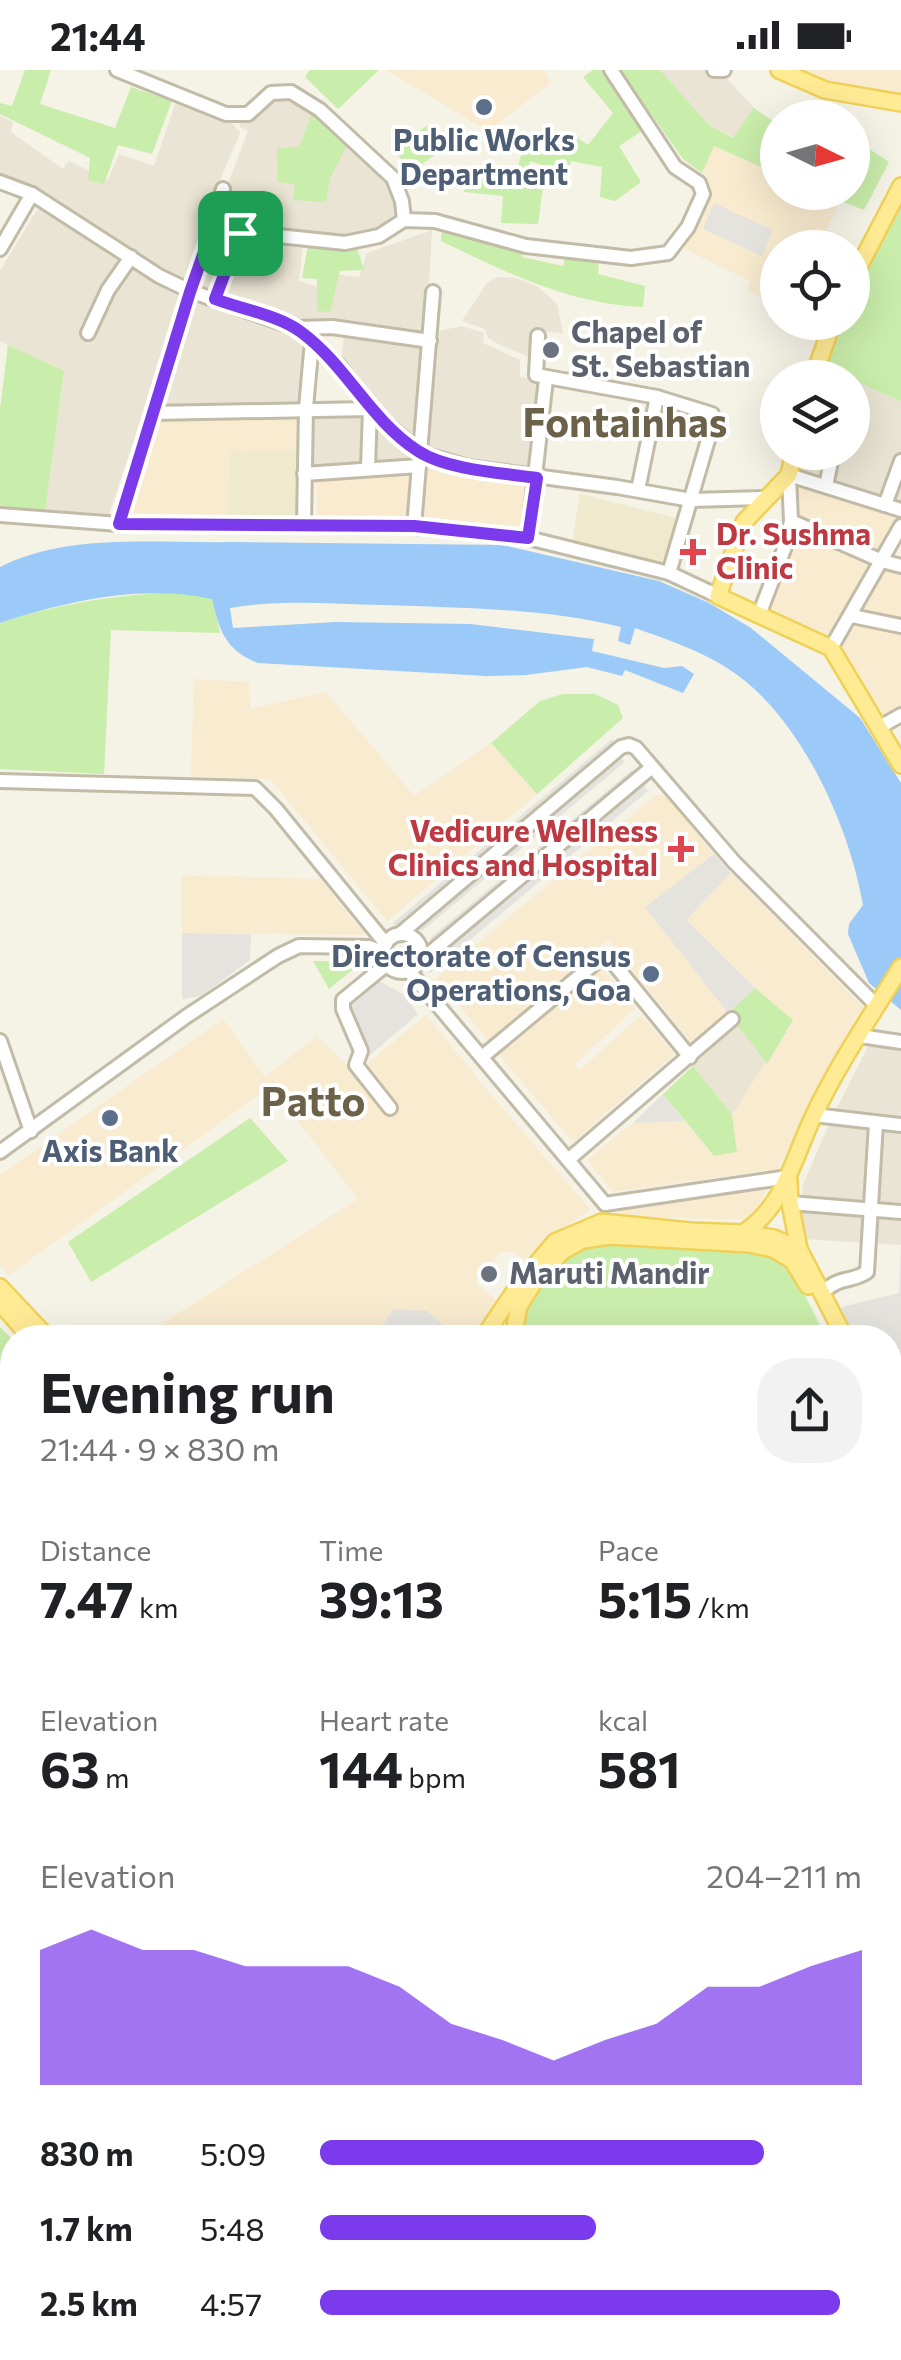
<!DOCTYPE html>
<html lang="en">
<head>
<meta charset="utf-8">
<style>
	body { margin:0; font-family:Commissioner,sans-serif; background:#f2f2f2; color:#202124; height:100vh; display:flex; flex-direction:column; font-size:38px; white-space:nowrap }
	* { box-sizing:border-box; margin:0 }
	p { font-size:32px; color:#757577 }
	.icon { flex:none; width:55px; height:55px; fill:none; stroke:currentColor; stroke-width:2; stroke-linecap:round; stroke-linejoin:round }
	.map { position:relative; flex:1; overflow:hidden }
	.panel { position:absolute; left:0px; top:1255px; width:902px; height:1035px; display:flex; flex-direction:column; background:#fff; border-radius:40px 40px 0 0; box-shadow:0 10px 40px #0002 }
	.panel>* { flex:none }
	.needle { width:65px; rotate:95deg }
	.fabs { position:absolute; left:760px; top:30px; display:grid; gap:20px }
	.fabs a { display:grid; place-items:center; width:110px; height:110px; border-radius:50%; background:#fff; box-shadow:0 10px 40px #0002; font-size:50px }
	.pin { position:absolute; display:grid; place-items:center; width:85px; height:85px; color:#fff; margin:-42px; border-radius:20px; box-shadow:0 5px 15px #0006 }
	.round { display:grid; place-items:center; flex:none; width:105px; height:105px; border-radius:40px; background:#f2f2f2 }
	.headline { display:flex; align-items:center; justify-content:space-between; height:170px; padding:0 40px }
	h1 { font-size:55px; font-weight:700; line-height:75px }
	.metrics { display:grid; grid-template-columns:repeat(3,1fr); gap:15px; height:170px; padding:10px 40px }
	.metrics div { display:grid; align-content:center }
	.metrics b { font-size:50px; font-weight:700 }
	.metrics small { font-size:28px; font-weight:400 }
	.metrics p { font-size:28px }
	.chart { height:280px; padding:20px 40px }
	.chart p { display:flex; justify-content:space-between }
	.chart svg { width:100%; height:180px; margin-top:10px; fill:#7c3aed; opacity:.7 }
	ul { padding:0 40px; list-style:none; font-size:32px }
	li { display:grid; grid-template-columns:160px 120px 1fr; align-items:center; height:75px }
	li i { height:25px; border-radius:12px; background:#7c3aed }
	.status { display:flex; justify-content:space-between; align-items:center; height:70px; padding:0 50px; background:#fff; direction:ltr }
	.status svg { height:28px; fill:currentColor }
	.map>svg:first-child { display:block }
	.residential { fill:#e9e4d3 }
	.commercial { fill:#f9ebcf }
	.education { fill:#efe9ce }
	.green { fill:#c9edaa }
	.parking { fill:#e5e3de }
	.water { fill:#9bc9f8 }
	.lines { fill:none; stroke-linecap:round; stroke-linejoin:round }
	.stream { stroke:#9bc9f8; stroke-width:2.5 }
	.minor-casing { stroke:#c1bba7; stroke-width:18 }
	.major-casing { stroke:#f0d158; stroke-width:20 }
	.highway-casing { stroke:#eeb826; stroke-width:22 }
	.minor { stroke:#fff; stroke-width:12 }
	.major { stroke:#ffeb94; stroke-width:15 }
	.highway { stroke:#ffdb66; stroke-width:18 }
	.major-bridge-casing { stroke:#f0d158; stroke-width:20; stroke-linecap:butt }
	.major-bridge { stroke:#ffeb94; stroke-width:15 }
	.route-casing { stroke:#fff; stroke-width:20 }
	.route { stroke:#7c3aed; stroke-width:12 }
	.service-dot { fill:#5c6f8a; stroke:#fff; stroke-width:4 }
	.worship-dot { fill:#6b7280; stroke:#fff; stroke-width:4 }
	.health-dot { fill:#e0444e; stroke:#fff; stroke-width:4 }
	.labels { text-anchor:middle; stroke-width:8; stroke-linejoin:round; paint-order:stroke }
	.service-label { font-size:30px; font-weight:bold; fill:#4e5e75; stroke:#fff }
	.worship-label { font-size:30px; font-weight:bold; fill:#5b616d; stroke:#fff; text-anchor:start }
	.health-label { font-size:30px; font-weight:bold; fill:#be3a42; stroke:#fff; text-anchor:start }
	.district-label { font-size:40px; font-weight:bold; fill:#6c624a; stroke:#fff }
</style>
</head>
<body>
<div class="status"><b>21:44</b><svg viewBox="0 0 49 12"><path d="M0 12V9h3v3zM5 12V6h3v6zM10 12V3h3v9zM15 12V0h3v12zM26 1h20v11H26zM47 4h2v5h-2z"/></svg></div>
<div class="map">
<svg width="901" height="2290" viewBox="0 0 901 2290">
	<rect width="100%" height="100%" fill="#f5f2e6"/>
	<g class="residential">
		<path d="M660,0H719L754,38L734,68L709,55Z"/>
		<path d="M277,28L296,34L349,72L391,113L401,149L360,169L218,153L228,114L248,61L240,57L241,48Z"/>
		<path d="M176,32L228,49L240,63L219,112L186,215L0,108V46L13,52L11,62L63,99L69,91L108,110L119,84L154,96Z"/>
		<path d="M38,138L182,228L108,447L45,442L64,302L0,271V201Z"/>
		<path d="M432,160L426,267L278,247L219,228L242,168L303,174L299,211L315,216L334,204L359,207L367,183Z"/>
		<path d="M214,163L234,166L213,227L193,219Z"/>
		<path d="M497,207L516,208L538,217L557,234L563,263L536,261L534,289L494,272L487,267L485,259L462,251L487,213Z"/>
		<path d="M194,230L279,256L307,271L305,336L156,337Z"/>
		<path d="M462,256L484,263L483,273L520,290V307L543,311L534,402L486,397L424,380L440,261Z"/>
		<path d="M344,267L426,277L418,358L413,363H403L367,330L341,294Z"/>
		<path d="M853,310L901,331V434L797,403L803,383L852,382Z"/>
		<path d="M314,345L366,346L364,395L314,399Z"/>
		<path d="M373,349L411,379V394L371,395Z"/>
		<path d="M737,954L767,994L732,1045L693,996Z"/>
		<path d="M876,961L901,964V1175L804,1169L801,1134L803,1114L832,1048Z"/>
	</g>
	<g class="commercial">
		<path d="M386,0H544L551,13L488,61Z"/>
		<path d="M798,0H901V26L829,14Z"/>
		<path d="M714,76L777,104L778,122L819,123L840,131L818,177L778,178L777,236L747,220L750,211L684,179L709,126V114L702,103Z"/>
		<path d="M303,346L302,379L230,383L227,449L129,443L156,350Z"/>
		<path d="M425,391L533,412L527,461L420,451Z"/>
		<path d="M412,400L411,450H317L316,409Z"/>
		<path d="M797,411L901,444L882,485L794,448Z"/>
		<path d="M794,455L878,492L832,573L765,543L792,478Z"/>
		<path d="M884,495L901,499V551L858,543Z"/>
		<path d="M856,552L901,559V642L887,651L842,578Z"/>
		<path d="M194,609L249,612L250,639L326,622L414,726L491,673L537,724L387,851L270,709L191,706Z"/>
		<path d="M657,724L667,727L714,784L645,837L728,943L694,976L608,870L489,972L436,908Z"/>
		<path d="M731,803L866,940L777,1099L613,1122L587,1090L633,1053L684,1051L713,1085L736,1082L732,1045L792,950L743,908L686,850Z"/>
		<path d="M182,805L320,809L365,865L182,863Z"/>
		<path d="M601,897L635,938L574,995L579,1001L641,945L674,984L573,1072L499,985Z"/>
		<path d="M426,945L491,1025L590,1139L546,1173L529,1194L516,1183L501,1181L475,1213L499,1232L470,1267H141L358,1129L271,1016L9,1205L0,1195V1105L223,949L265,1007L317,966L356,1004L387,1044L397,1036L365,996Z"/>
		<path d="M768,1118L750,1150L621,1146L617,1135Z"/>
	</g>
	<g class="education">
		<path d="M302,379L301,453L227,449L230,382Z"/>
		<path d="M580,424L681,449L669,495L572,472Z"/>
	</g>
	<g class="green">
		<path d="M25,0H51L40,34L115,58L131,17L172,31L152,84L118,75L104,114L88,110L90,88L0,44V33L12,36Z"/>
		<path d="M310,0H379L338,39L305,7Z"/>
		<path d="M593,0H605L642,61L619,76L641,112L615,131L600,127L602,97L571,91L567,103L530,91L526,110L543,117L538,154L501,153L503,126L464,122L469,97L514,111L525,71L562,80L570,63L588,75L613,43L583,7Z"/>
		<path d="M620,0H660L709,55L733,68L754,38L777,54V104L714,76L702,103L683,89Z"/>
		<path d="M313,41L340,63L346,77L330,108L326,132L293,130L295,114L278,112L277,78L299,77Z"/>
		<path d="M428,55L450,74L408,104L395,78Z"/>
		<path d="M860,73L889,92L864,140L819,123L852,122L853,82Z"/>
		<path d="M901,138V331L853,310L852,308L826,299L844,253L852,252L853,230L856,220Z"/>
		<path d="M442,158L522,179V187L563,196L566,185L599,190L598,204L645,216L643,237C572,235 505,202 441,171Z"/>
		<path d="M308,175L357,177L364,200L340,201L330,242L317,241V209L302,208Z"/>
		<path d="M8,275L64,301L45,442L0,436V339Z"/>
		<path d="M182,522L212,528L220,563L111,560L104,704L0,699V553C59,533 120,524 182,522Z"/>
		<path d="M563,624H595L618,635L623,648L537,724L491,673L540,631Z"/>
		<path d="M313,891L362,892L329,919Z"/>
		<path d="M755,918L793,950L767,994L728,943Z"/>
		<path d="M693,996L732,1045L737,1082L714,1086L663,1024Z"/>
		<path d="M250,1048L288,1091L91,1212L68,1172Z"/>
		<path d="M610,1172L766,1183L790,1196L826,1267L523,1268C514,1235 551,1193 579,1179C588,1174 600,1174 610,1172Z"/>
		<path d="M0,1257L12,1269V1642L1,1617L8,1431L0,1425Z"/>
	</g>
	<g class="parking">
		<path d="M714,133L773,160L762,186L703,159Z"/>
		<path d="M612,669L617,675L398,859L393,853Z"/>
		<path d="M620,687L625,692L422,861L418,856Z"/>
		<path d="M632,700L637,706L434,875L429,869Z"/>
		<path d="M643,714L648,721L430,903L424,896Z"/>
		<path d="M714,784L731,803L686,850L755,918L728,943L645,837Z"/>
		<path d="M182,863L251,864L250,890L201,926L182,929Z"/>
		<path d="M377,910L403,924L418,944L369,986L348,934Z"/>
		<path d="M663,1024L684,1051L633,1053Z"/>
		<path d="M901,1175V1287L890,1289V1268L854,1267L841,1237L899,1223Z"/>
		<path d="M394,1239L427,1241L456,1267H381V1258Z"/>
	</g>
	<g class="water">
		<path d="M231,472L503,475L659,511L709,533L751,558L860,648L901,713V940L869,913L848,864L849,854L863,835C849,754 799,643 727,598C699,580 666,569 635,558L630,575L618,571L621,557C543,538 463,538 384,535C333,534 280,529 230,538L233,558L335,552L470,554L594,569L592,581L664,598L682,596L694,604L683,623L625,600L622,606L587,597L526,605L486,606L258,593C226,581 219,560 212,529C143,514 66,531 0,553V497C70,462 155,474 231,472Z"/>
		<path d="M0,1425L8,1431L1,1617L12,1642V1662L0,1666Z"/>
		<path d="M890,1610H893L901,1673V2033H890Z"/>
		<path d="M12,1877V2130L0,2128V1893Z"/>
		<path d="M901,2087V2281L893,2244L890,2088Z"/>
		<path d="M0,2190L12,2191V2278H547V2290H0Z"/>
		<path d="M890,2260L898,2290H628L630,2278H890Z"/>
	</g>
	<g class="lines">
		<path class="stream" d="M890,2057L901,2060"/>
		<g class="minor-casing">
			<g id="minor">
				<path d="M117,0L226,44H248L271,23L291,22L320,40L393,108L402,131L404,150"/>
				<path d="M714,0H724"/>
				<path d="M0,112L32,124L159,206L190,221L296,258L340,297L370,339L420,383L468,397L617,417L691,430L767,428"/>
				<path d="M212,159L345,173L379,166L404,150L435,151L526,176L631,188L668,183L688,157L703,124L699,113L675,97L611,0"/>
				<path d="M0,179L32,124"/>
				<path d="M215,229L240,163"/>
				<path d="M296,258L332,257L430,271"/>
				<path d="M88,263L108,220L131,187"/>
				<path d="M538,266L536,305L657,327L712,344L713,353L669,503"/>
				<path d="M152,343L370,339L368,398"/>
				<path d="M304,404L419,396"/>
				<path d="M826,416L833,382"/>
				<path d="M638,420L657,327"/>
				<path d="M885,435L901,391"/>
				<path d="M0,445L119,454L414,457L528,468L669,503L718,526"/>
				<path d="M791,451L882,491L901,496"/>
				<path d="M119,454L223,119"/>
				<path d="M304,455L306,338L312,271"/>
				<path d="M414,457L433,222"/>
				<path d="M528,468L546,309"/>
				<path d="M759,545L786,474L791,451L789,405L901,440"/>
				<path d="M852,546L901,556"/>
				<path d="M831,578L901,456"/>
				<path d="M880,657L901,645"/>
				<path d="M0,711L255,718L276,739L386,874"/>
				<path d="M400,864L621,677L629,675L636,678L734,792L877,936"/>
				<circle cx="402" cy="883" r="19"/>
				<path d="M418,893L652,697"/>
				<path d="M387,894L343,930V939L361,981L356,995L390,1038"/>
				<path d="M409,901L605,1134"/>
				<path d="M860,966L901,972"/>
				<path d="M0,971L31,1061"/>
				<path d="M482,987L601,888L610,889L690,987"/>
				<path d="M814,1045L901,1055"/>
				<path d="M0,1082L187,946L278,886L299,876L369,877L383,882"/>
				<path d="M568,1090L732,949"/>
				<path d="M790,1133L901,1142"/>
				<path d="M605,1134L788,1107"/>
				<path d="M822,1223C841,1205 850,1213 867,1202L876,1053"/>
			</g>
		</g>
		<g class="major-casing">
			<g id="major">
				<path d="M779,0L825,20L901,33"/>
				<path d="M852,210L901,116"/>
				<path d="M813,308L833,252"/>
				<path d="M794,382L789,405L744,452L718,526L831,578L901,695"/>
				<path d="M789,1111L790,1133L799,1179"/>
				<path d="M743,1163C785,1136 793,1088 814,1045C838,994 871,946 901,897"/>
				<path d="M0,1217L48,1268"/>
				<path d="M0,1233L31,1268"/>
				<path d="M483,1268L520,1213L555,1172L602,1152L690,1161L743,1163L774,1168L799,1179L845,1268"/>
				<path d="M513,1268L519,1236L536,1209L563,1181L583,1170L610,1166L749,1174L773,1179L792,1190L808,1216"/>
				<path d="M890,1298L901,1295"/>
				<path d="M890,1334H901"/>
				<path d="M890,1396L898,1443L899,1480"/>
				<path d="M890,1523L901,1515"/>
				<path d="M890,1539L901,1552"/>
			</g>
		</g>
		<g class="highway-casing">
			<g id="highway">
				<path d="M890,1372H901"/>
				<path d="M890,1389H901"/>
				<path d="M0,1780L12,1765"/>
				<path d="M0,1814L12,1799"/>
				<path d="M0,1839L12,1824"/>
				<path d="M0,1871L12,1856"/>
			</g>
		</g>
		<use href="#minor" class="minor"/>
		<use href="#major" class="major"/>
		<use href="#highway" class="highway"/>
		<g class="major-bridge-casing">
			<path id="major-bridge" d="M890,1427H901"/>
		</g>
		<use href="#major-bridge" class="major-bridge"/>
	</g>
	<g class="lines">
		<g class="route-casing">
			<path id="route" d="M212,159L240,163L215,229C241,239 278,245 301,262C346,295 370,350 418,381C447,400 503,403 537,408L528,468L414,456L119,454L190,222Z"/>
		</g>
		<use href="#route" class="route"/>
	</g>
	<g class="service-dot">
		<circle cx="484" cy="37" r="10"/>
		<circle cx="651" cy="904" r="10"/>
		<circle cx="110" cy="1048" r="10"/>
	</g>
	<g class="worship-dot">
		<circle cx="551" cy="280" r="10"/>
		<circle cx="489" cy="1204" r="10"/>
	</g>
	<g class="health-dot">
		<path d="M688 467h10v10h10v10h-10v10h-10v-10h-10v-10h10z"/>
		<path d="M676 764h10v10h10v10h-10v10h-10v-10h-10v-10h10z"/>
	</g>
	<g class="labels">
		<g class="service-label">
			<text x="484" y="81">Public Works<tspan x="484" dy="34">Department</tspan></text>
			<text x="631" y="897" text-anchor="end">Directorate of Census<tspan x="631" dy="34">Operations, Goa</tspan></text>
			<text x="110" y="1092">Axis Bank</text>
		</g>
		<g class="worship-label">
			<text x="571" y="273">Chapel of<tspan x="571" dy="34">St. Sebastian</tspan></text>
			<text x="509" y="1214">Maruti Mandir</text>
		</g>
		<g class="health-label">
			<text x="716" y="475">Dr. Sushma<tspan x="716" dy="34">Clinic</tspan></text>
			<text x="658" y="772" text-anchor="end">Vedicure Wellness<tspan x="658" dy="34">Clinics and Hospital</tspan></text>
		</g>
		<g class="district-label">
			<text x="625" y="367">Fontainhas</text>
			<text x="313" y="1046">Patto</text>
		</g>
	</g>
</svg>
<div class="fabs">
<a><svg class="needle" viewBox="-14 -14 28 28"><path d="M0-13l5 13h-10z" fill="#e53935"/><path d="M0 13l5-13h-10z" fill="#757577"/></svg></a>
<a><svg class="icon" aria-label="locate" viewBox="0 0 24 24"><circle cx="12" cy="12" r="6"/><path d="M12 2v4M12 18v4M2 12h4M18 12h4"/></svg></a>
<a><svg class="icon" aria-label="layers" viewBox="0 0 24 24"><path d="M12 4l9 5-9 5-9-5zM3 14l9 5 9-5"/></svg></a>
</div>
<div class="pin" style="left:240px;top:163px;background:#1e9e55"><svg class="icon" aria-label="arrive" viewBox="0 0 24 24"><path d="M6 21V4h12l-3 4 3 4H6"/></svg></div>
<section class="panel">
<div class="headline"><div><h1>Evening run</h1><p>21:44 · 9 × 830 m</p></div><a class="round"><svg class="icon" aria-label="share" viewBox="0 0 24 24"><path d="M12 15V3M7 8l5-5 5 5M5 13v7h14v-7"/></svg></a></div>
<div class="metrics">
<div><p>Distance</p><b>7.47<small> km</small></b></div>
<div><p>Time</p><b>39:13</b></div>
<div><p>Pace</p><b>5:15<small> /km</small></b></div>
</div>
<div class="metrics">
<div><p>Elevation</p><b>63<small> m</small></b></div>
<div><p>Heart rate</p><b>144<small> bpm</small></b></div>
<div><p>kcal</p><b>581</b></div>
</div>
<div class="chart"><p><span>Elevation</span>204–211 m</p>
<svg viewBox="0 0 160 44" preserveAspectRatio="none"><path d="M0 44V11L10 6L20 11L30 11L40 15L50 15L60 15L70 20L80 29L90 33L100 38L110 33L120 29L130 20L140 20L150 15L160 11V44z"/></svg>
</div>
<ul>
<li><b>830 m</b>5:09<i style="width:82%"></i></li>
<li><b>1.7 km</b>5:48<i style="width:51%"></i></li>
<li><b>2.5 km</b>4:57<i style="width:96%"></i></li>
</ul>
</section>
</div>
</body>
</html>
